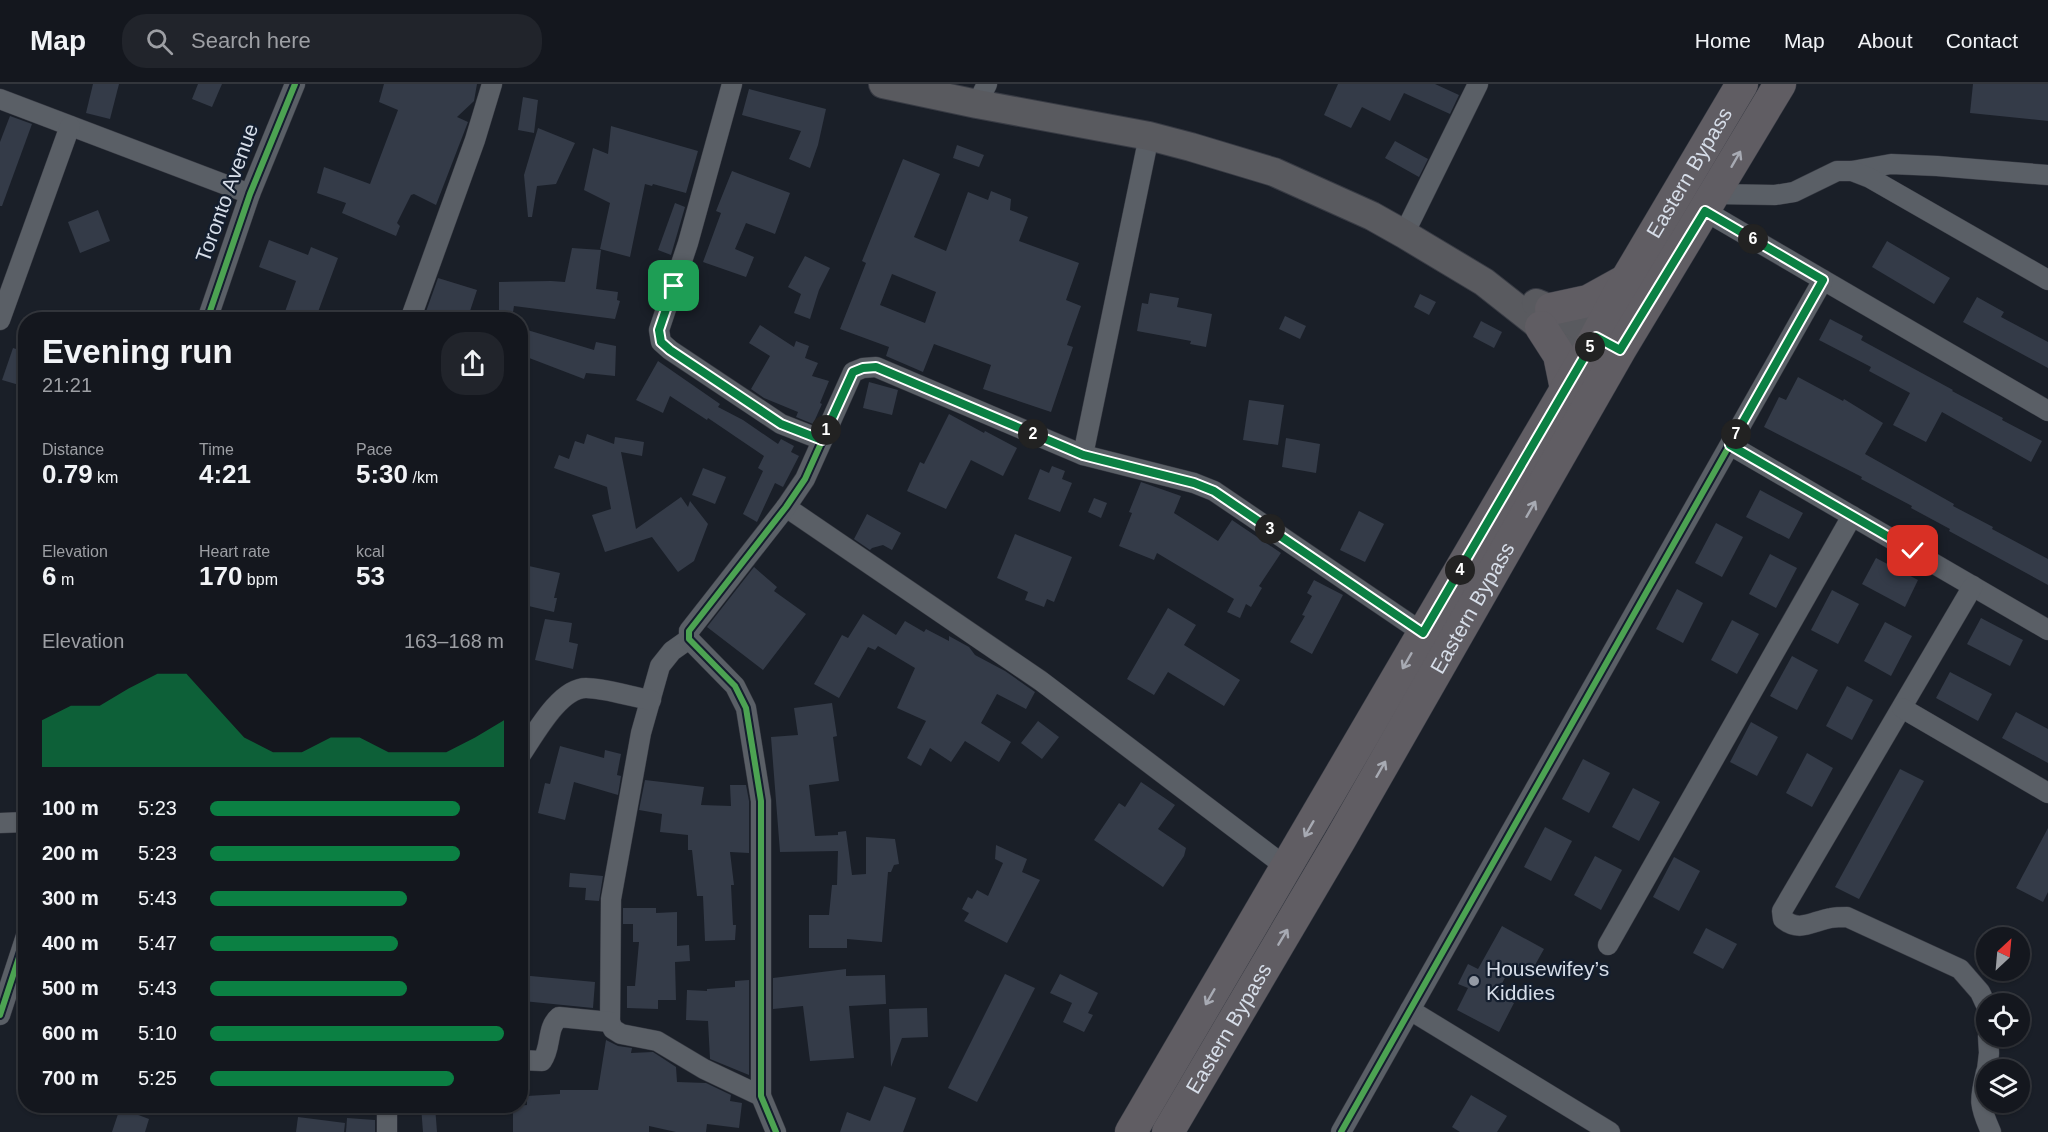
<!DOCTYPE html>
<html lang="en">
<head>
<meta charset="utf-8">
<style>
	body { margin:0; font-family:Arial,sans-serif; background:#21242b; color:#f1f3f6; height:100vh; display:flex; flex-direction:column; font-size:22px; white-space:nowrap }
	* { box-sizing:border-box; margin:0 }
	p { font-size:20px; color:#9d9fa4 }
	.icon { flex:none; width:33px; height:33px; fill:none; stroke:currentColor; stroke-width:2; stroke-linecap:round; stroke-linejoin:round }
	.map { position:relative; flex:1; overflow:hidden }
	.panel { position:absolute; left:18px; top:228px; width:510px; height:801px; display:flex; flex-direction:column; background:#14171e; border-radius:24px; box-shadow:0 2px 4px #0004,0 0 0 2px #33363c }
	.panel>* { flex:none }
	.needle { width:39px; rotate:26deg }
	.buttons { position:absolute; left:1976px; top:843px; display:grid; gap:12px }
	.buttons a { display:grid; place-items:center; width:54px; height:54px; border-radius:50%; background:#14171e; box-shadow:0 2px 4px #0004,0 0 0 2px #33363c; font-size:30px }
	.pin { position:absolute; display:grid; place-items:center; width:51px; height:51px; color:#fff; margin:-26px; border-radius:12px; box-shadow:0 3px 9px #0006 }
	.km { position:absolute; width:30px; height:30px; margin:-15px; border-radius:50%; background:#222; color:#fff; font-size:16px; line-height:30px; text-align:center }
	.round { display:grid; place-items:center; flex:none; width:63px; height:63px; border-radius:24px; background:#21242b }
	.headline { display:flex; align-items:center; justify-content:space-between; height:102px; padding:0 24px }
	h1 { font-size:33px; font-weight:600; line-height:45px }
	.metrics { display:grid; grid-template-columns:repeat(3,1fr); gap:9px; height:102px; padding:6px 24px }
	.metrics div { display:grid; align-content:center }
	.metrics b { font-size:26px; font-weight:600 }
	.metrics small { font-size:16px; font-weight:400 }
	.metrics p { font-size:16px }
	.chart { height:168px; padding:12px 24px }
	.chart p { display:flex; justify-content:space-between }
	.chart svg { width:100%; height:108px; margin-top:6px; fill:#0b8043; opacity:.7 }
	ul { padding:0 24px; list-style:none; font-size:20px }
	li { display:grid; grid-template-columns:96px 72px 1fr; align-items:center; height:45px }
	li i { height:15px; border-radius:8px; background:#0b8043 }
	header { display:flex; align-items:center; gap:36px; box-sizing:border-box; height:84px; padding:0 30px; background:#14171e; border-bottom:2px solid #33363c }
	header strong { font-size:28px }
	nav { display:flex; gap:33px; margin-inline-start:auto; font-size:21px }
	.search { width:420px; height:54px; background:#21242b; display:flex; align-items:center; gap:15px; box-sizing:border-box; padding:0 21px; border-radius:24px; color:#9d9fa4; font-size:22px }
	.map>svg:first-child { display:block }
	.building { fill:#343b48; fill-rule:evenodd }
	.lines { fill:none; stroke-linecap:round; stroke-linejoin:round }
	.street-casing { stroke:#383b44; stroke-width:21 }
	.secondary-casing { stroke:#383b44; stroke-width:30 }
	.primary-casing { stroke:#383b44; stroke-width:33 }
	.street { stroke:#5a5f66; stroke-width:20 }
	.secondary { stroke:#595a5f; stroke-width:28 }
	.primary { stroke:#605d63; stroke-width:32 }
	.cycleway-casing { stroke:#141e2e; stroke-width:10 }
	.cycleway { stroke:#4ca352; stroke-width:6 }
	.oneway { stroke:#a7aab3 }
	.route-casing { stroke:#fff; stroke-width:12 }
	.route { stroke:#0b8043; stroke-width:8 }
	.poi-dot { fill:#949aa5; stroke:#141e2e; stroke-width:2 }
	.labels { text-anchor:middle; stroke-width:4.5; stroke-linejoin:round; paint-order:stroke }
	.street-label { font-size:21px; fill:#d6dde8; stroke:#141e2e }
	.poi-label { font-size:21px; fill:#d6dde8; stroke:#141e2e; text-anchor:start }
</style>
</head>
<body>
<header>
<strong>Map</strong>
<div class="search"><svg class="icon" aria-label="search" viewBox="0 0 24 24"><circle cx="10" cy="10" r="6"/><path d="M15 15l6 6"/></svg>Search here</div>
<nav><a>Home</a><a>Map</a><a>About</a><a>Contact</a></nav>
</header>
<div class="map">
<svg width="2048" height="1048" viewBox="0 0 2048 1048">
	<rect width="100%" height="100%" fill="#1a1f28"/>
	<g class="building">
		<path d="M93,0H119L110,35L86,29Z"/>
		<path d="M198,0H222L212,23L192,15Z"/>
		<path d="M384,0H477L474,17L457,33L468,38L436,121L414,110L411,111L397,139L400,142L396,152L342,129L346,119L317,109L324,83L370,100L398,26L379,18Z"/>
		<path d="M1338,0H1435L1459,11L1450,30L1404,9L1390,37L1362,23L1351,44L1324,31Z"/>
		<path d="M1973,0H2048V37L1970,29Z"/>
		<path d="M749,5L826,25L818,61L810,84L789,75L801,47L742,31Z"/>
		<path d="M523,13L538,16L534,49L518,46Z"/>
		<path d="M10,32L32,40L2,122H0V58Z"/>
		<path d="M611,42L698,67L686,109L653,100L652,102L645,100L630,173L600,165L610,119L584,106L593,64L608,70Z"/>
		<path d="M538,44L575,59L556,100L537,102L532,133H528L524,91Z"/>
		<path d="M1395,57L1428,75L1419,93L1385,74Z"/>
		<path d="M957,61L984,71L979,83L953,74Z"/>
		<path d="M903,75L940,90L914,153L946,167L968,108L988,116L991,107L1011,115L1010,126L1028,133L1019,157L1079,179L1066,216L1081,222L1067,261L1073,263L1051,328L983,305L991,281L934,260L923,288L886,272L889,263L840,245L866,179L862,177ZM892,190L936,208L925,239L880,221Z"/>
		<path d="M732,87L790,109L775,150L746,139L735,165L754,173L746,193L703,178L721,129L716,127Z"/>
		<path d="M675,119L685,123L671,171L658,166Z"/>
		<path d="M98,126L110,157L80,169L68,138Z"/>
		<path d="M269,156L308,171L311,163L338,174L315,236H282L296,197L259,183Z"/>
		<path d="M1887,157L1950,194L1934,220L1872,183Z"/>
		<path d="M572,164L601,166L596,205L618,208L617,216L620,217L615,235L514,222L513,228L499,227V198L551,197L565,198Z"/>
		<path d="M805,172L830,184L819,206L810,235L794,229L801,210L788,203Z"/>
		<path d="M438,194L477,206L467,236H423Z"/>
		<path d="M1150,209L1179,214L1177,223L1212,230L1206,263L1190,260L1191,257L1137,247L1142,219L1148,220Z"/>
		<path d="M1420,210L1436,218L1429,231L1414,223Z"/>
		<path d="M1977,213L2004,228L2001,233L2048,258V284L1963,238Z"/>
		<path d="M1285,232L1306,242L1300,255L1279,245Z"/>
		<path d="M1830,235L1863,252L1861,256L1953,306L1952,307L2003,334L2002,336L2042,357L2031,378L1942,328L1926,358L1893,341L1910,309L1869,287L1871,283L1819,256Z"/>
		<path d="M1481,237L1502,248L1494,264L1473,253Z"/>
		<path d="M760,241L794,263L796,257L809,262L805,274L818,279L812,292L829,297L820,319L822,320L813,340L796,333L798,328L764,314L751,305L770,272L749,259Z"/>
		<path d="M524,245L594,266L596,258L616,262L615,292L586,289L584,295L524,272Z"/>
		<path d="M13,264L26,268V303L2,296Z"/>
		<path d="M658,277L720,320L718,323L743,336L778,360L781,355L794,362L791,368L799,372L783,403L775,399L757,438L743,430L763,387L758,384L764,372L708,334L707,336L670,312L663,329L636,316Z"/>
		<path d="M1798,293L1843,317L1844,315L1883,339L1865,370L1954,420L1953,422L1993,443L1992,445L2048,475V501L1949,447L1950,445L1911,424L1912,422L1861,395L1862,393L1764,343L1779,313L1786,316Z"/>
		<path d="M869,298L898,306L892,331L863,324Z"/>
		<path d="M1249,316L1284,321L1278,361L1243,356Z"/>
		<path d="M949,330L984,349L985,347L1017,364L1003,392L971,376L946,425L907,407L920,378L924,380Z"/>
		<path d="M587,350L614,360L615,353L644,358L642,372L621,368L636,445L681,413L688,423L690,417L708,440L694,477L678,488L652,453L605,468L592,431L611,425L607,403L554,384L559,371L569,375L575,357L584,360Z"/>
		<path d="M1286,354L1320,360L1316,389L1282,383Z"/>
		<path d="M1052,382L1065,387L1062,395L1072,399L1060,428L1028,415L1040,385L1049,389Z"/>
		<path d="M703,384L726,393L715,420L692,411Z"/>
		<path d="M1141,398L1181,412L1174,429L1218,457L1232,436L1281,469L1259,502L1262,504L1251,523L1246,520L1240,534L1227,528L1234,515L1157,469L1154,476L1119,462L1132,429L1129,428Z"/>
		<path d="M1760,406L1803,429L1789,455L1746,433Z"/>
		<path d="M1094,414L1107,419L1101,434L1088,428Z"/>
		<path d="M1359,427L1384,440L1365,478L1340,466Z"/>
		<path d="M867,430L901,449L892,466L883,461L872,464L870,466L854,455Z"/>
		<path d="M1716,439L1743,453L1722,493L1695,479Z"/>
		<path d="M1015,450L1072,473L1054,518L1047,515L1044,523L1025,516L1028,508L997,494Z"/>
		<path d="M1770,470L1797,484L1776,524L1749,510Z"/>
		<path d="M1876,474L1918,496L1905,523L1862,500Z"/>
		<path d="M520,480L560,489L554,514H557L554,528L520,520Z"/>
		<path d="M754,483L777,503L774,507L806,530L763,586L707,543Z"/>
		<path d="M1314,496L1343,511L1312,570L1290,558L1305,532L1302,531L1312,512L1307,509Z"/>
		<path d="M1677,505L1703,519L1683,559L1656,545Z"/>
		<path d="M1832,506L1859,520L1838,560L1811,546Z"/>
		<path d="M1168,524L1196,541L1184,561L1240,596L1224,622L1168,588L1154,611L1127,595Z"/>
		<path d="M863,530L896,551L905,537L924,548L926,545L949,557V552L969,563L975,571L1005,587L1035,608L1026,625L997,610L981,639L1011,658L999,678L965,657L951,678L930,664L921,682L907,674L926,637L897,624L915,584L878,562L875,566L868,563L839,614L814,600L842,551L848,554Z"/>
		<path d="M1981,534L2023,556L2010,582L1967,560Z"/>
		<path d="M545,535L572,539L569,558L578,560L573,585L535,576Z"/>
		<path d="M1732,536L1759,550L1737,590L1711,576Z"/>
		<path d="M1885,538L1912,552L1891,592L1864,577Z"/>
		<path d="M1792,572L1818,586L1797,626L1770,612Z"/>
		<path d="M1950,588L1992,610L1978,637L1936,614Z"/>
		<path d="M1847,602L1873,616L1852,656L1826,642Z"/>
		<path d="M832,619L837,652L833,653L839,697L809,701L815,752L838,751V748L846,747L852,791L866,790V753L895,755L899,780L894,781L891,788H888L882,858L847,855V864H809V831H829L832,801H837L838,767L780,768L771,653L798,651L794,624Z"/>
		<path d="M2016,628L2048,645V679L2002,654Z"/>
		<path d="M1038,637L1059,653L1042,675L1021,659Z"/>
		<path d="M1751,638L1778,653L1757,692L1730,678Z"/>
		<path d="M560,662L604,674L605,666L621,670L617,691L621,692L618,711L574,698L565,736L538,729L545,699L550,700Z"/>
		<path d="M1807,669L1833,684L1812,723L1786,709Z"/>
		<path d="M1583,675L1610,689L1589,729L1562,715Z"/>
		<path d="M1900,685L1924,697L1859,815L1835,803Z"/>
		<path d="M645,696L704,703L701,721L731,722L730,701H746L749,717V769L730,768L734,801H731L733,841H736L735,856L705,857L703,812H697L692,766H688V751L660,748L662,730L639,726Z"/>
		<path d="M1141,698L1175,721L1158,745L1186,764L1184,772L1163,803L1094,756L1119,719L1125,723Z"/>
		<path d="M1633,704L1660,718L1639,757L1612,743Z"/>
		<path d="M1545,743L1572,757L1551,797L1524,783Z"/>
		<path d="M2048,744V808L2043,818L2016,804Z"/>
		<path d="M996,761L1027,775L1022,788L1040,796L1007,859L964,837L969,829L962,825L968,813L972,815L977,806L988,812L1003,779L995,775Z"/>
		<path d="M1595,772L1622,786L1601,826L1574,811Z"/>
		<path d="M1674,773L1700,787L1679,827L1653,813Z"/>
		<path d="M570,789L603,792L599,817L585,816L586,804L569,803Z"/>
		<path d="M623,824H656V829L677,828V862L689,861L690,877L675,878L676,916H658V925L627,924V902H635L639,858H633V840H623Z"/>
		<path d="M1502,842L1544,865L1530,890L1512,879L1497,910L1514,919L1499,948L1457,926L1468,904L1458,900L1468,880L1478,885Z"/>
		<path d="M1706,844L1737,860L1723,885L1693,869Z"/>
		<path d="M846,885V892L885,891L886,920L849,922L854,974L810,977L803,922L773,925V894Z"/>
		<path d="M1005,890L1035,904L977,1018L948,1004Z"/>
		<path d="M1060,890L1098,909L1088,929L1093,931L1084,948L1063,938L1072,919L1050,909Z"/>
		<path d="M520,891L595,898L593,924L523,917Z"/>
		<path d="M749,896V991L710,975L708,937L686,936L687,906L707,907V905L735,903V897Z"/>
		<path d="M927,924L928,953L902,954L891,983L889,925Z"/>
		<path d="M606,956L618,962L632,964L631,969L653,968L676,983L677,998L706,999L731,1011L730,1017L742,1019L739,1044L707,1040L706,1048H676L649,1042V1048H513V1022L527,1021V1012L560,1010V1006H598Z"/>
		<path d="M884,1002L916,1014L903,1048H840L847,1028L870,1037Z"/>
		<path d="M1471,1011L1507,1032L1497,1048H1460L1452,1043Z"/>
		<path d="M421,1022H435L437,1048H423Z"/>
		<path d="M120,1024L149,1035L145,1048H112Z"/>
		<path d="M298,1033L345,1039L344,1048H296Z"/>
		<path d="M347,1034L375,1036V1048H346Z"/>
	</g>
	<g class="lines">
		<g class="street-casing">
			<g id="street">
				<path d="M732,0L688,159L659,246L661,258L670,266L781,340L822,356"/>
				<path d="M0,15L250,110"/>
				<path d="M977,20L987,0"/>
				<path d="M1852,87L1891,80L1937,82L2048,91"/>
				<path d="M1715,110L1775,111L1794,108L1837,87H1852L1870,94L2048,196"/>
				<path d="M1705,127L2048,327"/>
				<path d="M1404,150L1478,0"/>
				<path d="M0,236L70,42"/>
				<path d="M207,236L250,110L295,0"/>
				<path d="M410,236L475,56L492,0"/>
				<path d="M1730,361L2048,546"/>
				<path d="M1083,371L1149,52"/>
				<path d="M786,423L1041,597L1286,783"/>
				<path d="M1973,502L1782,827L1783,835C1799,849 1813,837 1831,834C1836,833 1842,833 1847,833L1960,885L1980,908L1986,921"/>
				<path d="M689,555L672,567L660,582L641,649L611,815L610,938L613,945L621,950L657,957L704,985L761,1012"/>
				<path d="M1902,624L2048,709"/>
				<path d="M520,672C534,652 559,604 586,604C604,604 632,613 651,616"/>
				<path d="M0,739L26,738"/>
				<path d="M1608,861L1852,432"/>
				<path d="M1410,926L1610,1048"/>
				<path d="M0,931L26,852"/>
				<path d="M520,976L542,977C552,963 546,944 559,933L610,938"/>
				<path d="M1987,986L1989,969L1988,952"/>
				<path d="M1986,988C1979,1017 1979,1021 1991,1048"/>
				<path d="M387,1022V1048"/>
				<path d="M776,1048L761,1012V717L746,624L735,602L689,555V547L786,423L805,395L853,288L863,284L876,283L1083,371L1194,399L1214,407L1423,549"/>
				<path d="M1341,1048L1823,196"/>
			</g>
		</g>
		<g class="secondary-casing">
			<g id="secondary">
				<path d="M883,0L977,20L1149,52L1191,63L1274,88L1372,132L1404,150L1484,198L1541,243L1562,256"/>
				<path d="M1536,219L1551,225L1616,264"/>
			</g>
		</g>
		<g class="primary-casing">
			<g id="primary">
				<path d="M1551,225L1588,217L1626,196"/>
				<path d="M1541,243L1559,271L1566,305"/>
				<path id="s1" d="M1131,1048L1586,271L1626,196L1742,0"/>
				<path id="s2" d="M1168,1048L1340,756L1620,266L1780,0"/>
			</g>
		</g>
		<use href="#street" class="street"/>
		<use href="#secondary" class="secondary"/>
		<use href="#primary" class="primary"/>
		<g class="cycleway-casing">
			<g id="cycleway">
				<path d="M207,236L250,110L295,0"/>
				<path d="M0,931L26,852"/>
				<path d="M776,1048L761,1012V717L746,624L735,602L689,555V547L786,423L805,395L853,288L863,284L876,283L1083,371L1194,399L1214,407L1423,549"/>
				<path d="M1341,1048L1823,196"/>
			</g>
		</g>
		<use href="#cycleway" class="cycleway"/>
	</g>
	<defs><path id="oneway-shaft" d="M-6 0H5M1.5-3L5.5 0L1.5 3" fill="none" stroke-width="1.6" stroke-linecap="round" stroke-linejoin="round" transform="scale(1.5)"/></defs>
	<g class="oneway">
		<use href="#oneway-shaft" transform="translate(1736 75) rotate(-60)"/>
		<use href="#oneway-shaft" transform="translate(1531 425) rotate(-60)"/>
		<use href="#oneway-shaft" transform="translate(1407 577) rotate(120)"/>
		<use href="#oneway-shaft" transform="translate(1381 685) rotate(-60)"/>
		<use href="#oneway-shaft" transform="translate(1309 745) rotate(120)"/>
		<use href="#oneway-shaft" transform="translate(1283 853) rotate(-59)"/>
		<use href="#oneway-shaft" transform="translate(1210 913) rotate(120)"/>
	</g>
	<g class="lines">
		<g class="route-casing">
			<path id="route" d="M674,202L659,246L661,258L670,266L781,340L822,356L853,288L863,284L876,283L1083,371L1194,399L1214,407L1423,549L1596,253L1620,266L1705,127L1823,196L1730,361L1913,467"/>
		</g>
		<use href="#route" class="route"/>
	</g>
	<circle class="poi-dot" cx="1474" cy="897" r="6"/>
	<g class="labels">
		<g class="street-label">
			<text dy="7" stroke="none"><textPath href="#s1" startOffset="1110">Eastern Bypass</textPath></text>
			<text transform="translate(227 109) rotate(-70)" y="7">Toronto Avenue</text>
			<text dy="7" stroke="none"><textPath href="#s2" startOffset="606">Eastern Bypass</textPath></text>
			<text dy="7" stroke="none"><textPath href="#s2" startOffset="120">Eastern Bypass</textPath></text>
		</g>
		<g class="poi-label">
			<text x="1486" y="892">Housewifey’s<tspan x="1486" dy="24">Kiddies</tspan></text>
		</g>
	</g>
</svg>
<div class="buttons">
<a><svg class="needle" viewBox="-14 -14 28 28"><path d="M0-13l5 13h-10z" fill="#e53935"/><path d="M0 13l5-13h-10z" fill="#9d9fa4"/></svg></a>
<a><svg class="icon" aria-label="locate" viewBox="0 0 24 24"><circle cx="12" cy="12" r="6"/><path d="M12 2v4M12 18v4M2 12h4M18 12h4"/></svg></a>
<a><svg class="icon" aria-label="layers" viewBox="0 0 24 24"><path d="M12 4l9 5-9 5-9-5zM3 14l9 5 9-5"/></svg></a>
</div>
<div class="pin" style="left:674px;top:202px;background:#1e9e55"><svg class="icon" aria-label="arrive" viewBox="0 0 24 24"><path d="M6 21V4h12l-3 4 3 4H6"/></svg></div>
<div class="pin" style="left:1913px;top:467px;background:#d93025"><svg class="icon" aria-label="check" viewBox="0 0 24 24"><path d="M5 12l5 5 9-10"/></svg></div>
<b class="km" style="left:826px;top:346px">1</b>
<b class="km" style="left:1033px;top:350px">2</b>
<b class="km" style="left:1270px;top:445px">3</b>
<b class="km" style="left:1460px;top:486px">4</b>
<b class="km" style="left:1590px;top:263px">5</b>
<b class="km" style="left:1753px;top:155px">6</b>
<b class="km" style="left:1736px;top:350px">7</b>
<section class="panel">
<div class="headline"><div><h1>Evening run</h1><p>21:21</p></div><a class="round"><svg class="icon" aria-label="share" viewBox="0 0 24 24"><path d="M12 15V3M7 8l5-5 5 5M5 13v7h14v-7"/></svg></a></div>
<div class="metrics">
<div><p>Distance</p><b>0.79<small> km</small></b></div>
<div><p>Time</p><b>4:21</b></div>
<div><p>Pace</p><b>5:30<small> /km</small></b></div>
</div>
<div class="metrics">
<div><p>Elevation</p><b>6<small> m</small></b></div>
<div><p>Heart rate</p><b>170<small> bpm</small></b></div>
<div><p>kcal</p><b>53</b></div>
</div>
<div class="chart"><p><span>Elevation</span>163–168 m</p>
<svg viewBox="0 0 160 44" preserveAspectRatio="none"><path d="M0 44V25L10 19L20 19L30 12L40 6L50 6L60 19L70 32L80 38L90 38L100 32L110 32L120 38L130 38L140 38L150 32L160 25V44z"/></svg>
</div>
<ul>
<li><b>100 m</b>5:23<i style="width:85%"></i></li>
<li><b>200 m</b>5:23<i style="width:85%"></i></li>
<li><b>300 m</b>5:43<i style="width:67%"></i></li>
<li><b>400 m</b>5:47<i style="width:64%"></i></li>
<li><b>500 m</b>5:43<i style="width:67%"></i></li>
<li><b>600 m</b>5:10<i style="width:100%"></i></li>
<li><b>700 m</b>5:25<i style="width:83%"></i></li>
</ul>
</section>
</div>
</body>
</html>
